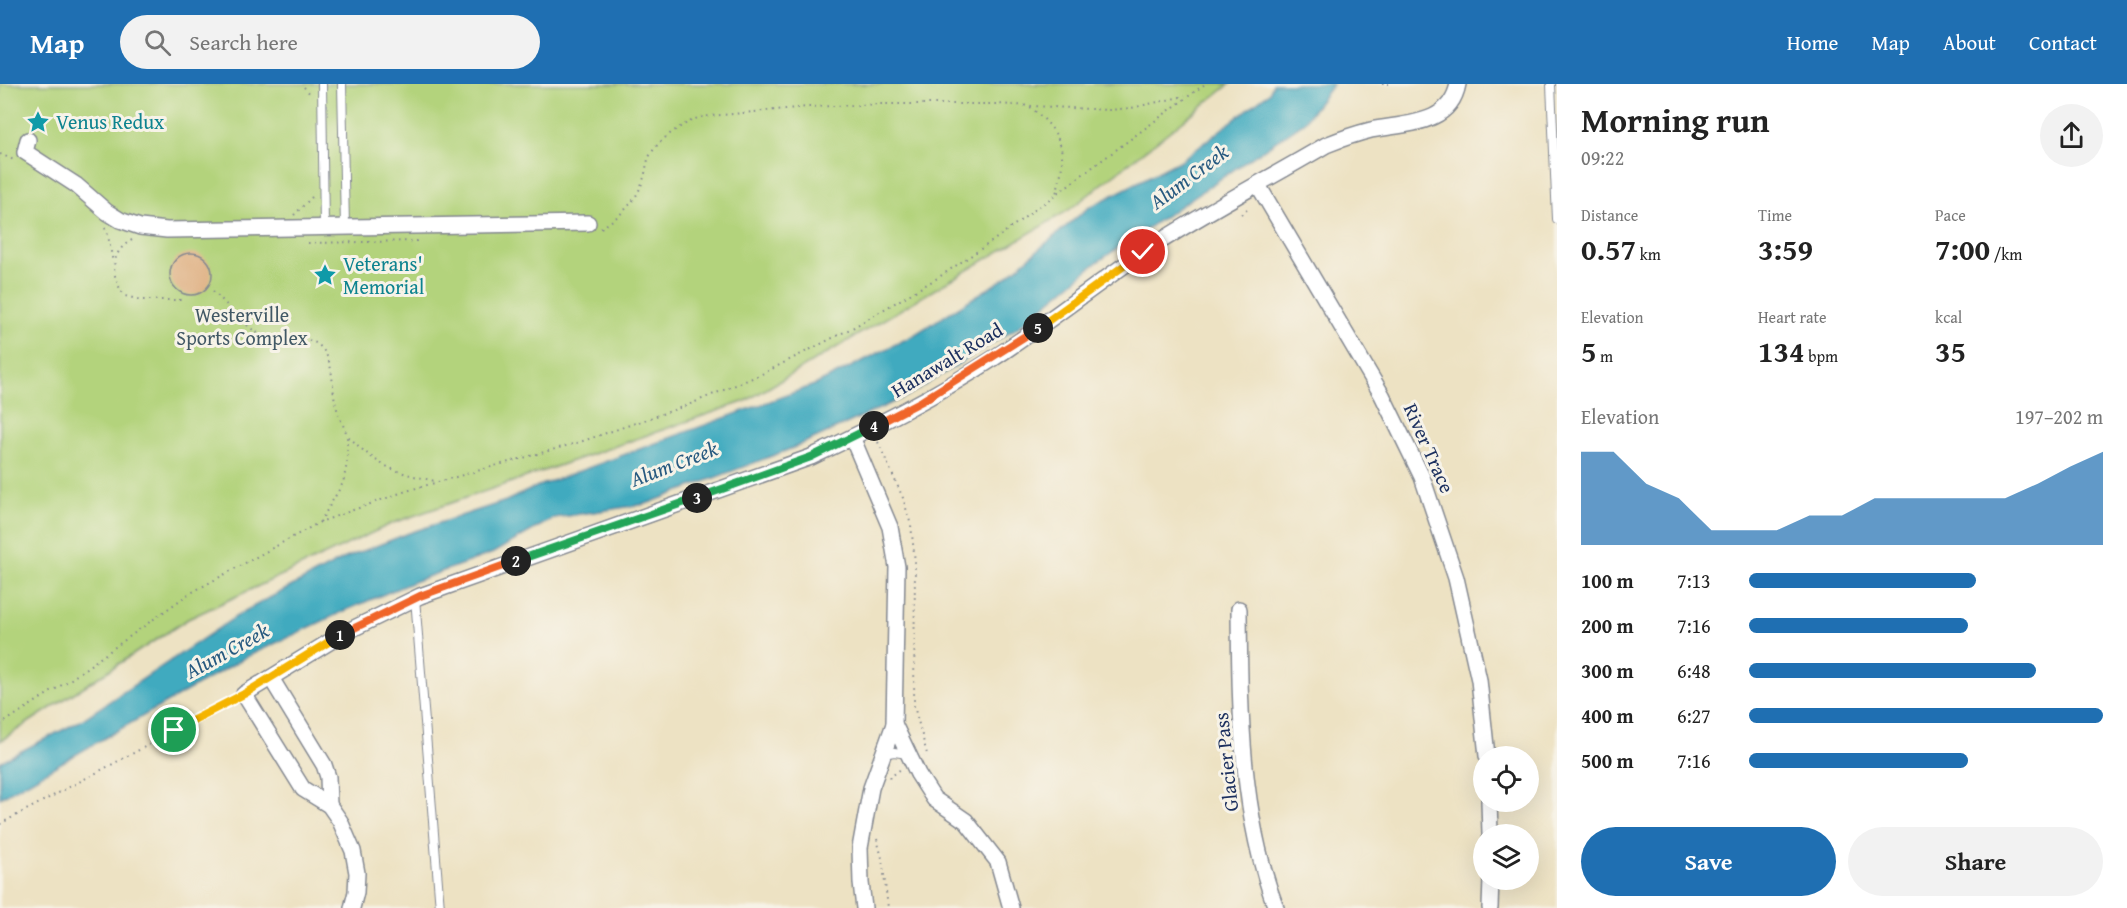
<!DOCTYPE html>
<html lang="en">
<head>
<meta charset="utf-8">
<style>
	body { margin:0; font-family:"Gentium Book Plus",serif; background:#f2f2f2; color:#222; height:100vh; display:flex; flex-direction:column; font-size:22px; white-space:nowrap }
	* { box-sizing:border-box; margin:0 }
	p { font-size:20px; color:#767676 }
	.icon { flex:none; width:33px; height:33px; fill:none; stroke:currentColor; stroke-width:2; stroke-linecap:round; stroke-linejoin:round }
	.map { position:relative; flex:1; overflow:hidden }
	.sheet { display:flex; flex-direction:column; background:#fff; width:570px }
	.sheet>* { flex:none }
	.buttons { position:absolute; left:1473px; top:662px; display:grid; gap:12px }
	.buttons a { display:grid; place-items:center; width:66px; height:66px; border-radius:50%; background:#fff; box-shadow:0 6px 24px #0002; font-size:30px }
	.pin { position:absolute; display:grid; place-items:center; width:51px; height:51px; color:#fff; margin:-26px; border:3px solid #fff; border-radius:50%; box-shadow:0 2px 6px #0007 }
	.km { position:absolute; width:30px; height:30px; margin:-15px; border-radius:50%; background:#222; color:#fff; font-size:16px; line-height:30px; text-align:center }
	.round { display:grid; place-items:center; flex:none; width:63px; height:63px; border-radius:32px; background:#f2f2f2 }
	.overview { display:flex; align-items:center; justify-content:space-between; height:102px; padding:0 24px }
	h1 { font-size:33px; font-weight:600; line-height:45px }
	.figures { display:grid; grid-template-columns:repeat(3,1fr); gap:9px; height:102px; padding:6px 24px }
	.figures div { display:grid; align-content:center }
	.figures b { font-size:30px; font-weight:600 }
	.figures small { font-size:16px; font-weight:400 }
	.figures p { font-size:16px }
	.chart { height:168px; padding:12px 24px }
	.chart p { display:flex; justify-content:space-between }
	.chart svg { width:100%; height:108px; margin-top:6px; fill:#1f6fb2; opacity:.7 }
	.button { display:flex; gap:12px; margin-top:auto; padding:12px 24px }
	.button a { flex:1; height:69px; border-radius:36px; background:#1f6fb2; color:#fff; font-size:24px; font-weight:600; line-height:69px; text-align:center }
	.button a+a { background:#f2f2f2; color:#222 }
	ul { padding:0 24px; list-style:none; font-size:20px }
	li { display:grid; grid-template-columns:96px 72px 1fr; align-items:center; height:45px }
	li i { height:15px; border-radius:8px; background:#1f6fb2 }
	header { display:flex; align-items:center; gap:36px; box-sizing:border-box; height:84px; padding:0 30px; background:#1f6fb2; color:#fff }
	header strong { font-size:28px }
	nav { display:flex; gap:33px; margin-inline-start:auto; font-size:21px }
	.search { width:420px; height:54px; background:#f2f2f2; display:flex; align-items:center; gap:15px; box-sizing:border-box; padding:0 21px; border-radius:33px; color:#767676; font-size:22px }
	main { display:flex; flex:1; min-height:0 }
	.map>svg:first-child { display:block }
	.green { fill:#b3d37b; stroke:#67816c; stroke-width:1.5 }
	.water { fill:#40aabf; stroke:#2e6c8e; stroke-width:1.5 }
	.building { fill:#e0b387 }
	.lines { fill:none; stroke-linecap:round; stroke-linejoin:round }
	.service-casing { stroke:#848890; stroke-width:10 }
	.minor-casing { stroke:#848890; stroke-width:18 }
	.path { stroke:#848890; stroke-width:2; stroke-dasharray:1.5 4.5; stroke-linecap:butt }
	.service { stroke:#fff; stroke-width:8 }
	.minor { stroke:#fff; stroke-width:15 }
	.split-1-casing { stroke:#fff; stroke-width:12 }
	.split-2-casing { stroke:#fff; stroke-width:12 }
	.split-3-casing { stroke:#fff; stroke-width:12 }
	.split-4-casing { stroke:#fff; stroke-width:12 }
	.split-5-casing { stroke:#fff; stroke-width:12 }
	.split-6-casing { stroke:#fff; stroke-width:12 }
	.split-1 { stroke:#f5b400; stroke-width:8 }
	.split-2 { stroke:#f0652b; stroke-width:8 }
	.split-3 { stroke:#22a559; stroke-width:8 }
	.split-4 { stroke:#22a559; stroke-width:8 }
	.split-5 { stroke:#f0652b; stroke-width:8 }
	.split-6 { stroke:#f5b400; stroke-width:8 }
	.labels { text-anchor:middle; stroke-width:6; stroke-linejoin:round; paint-order:stroke }
	.culture-label { font-size:20px; fill:#0d838f; stroke:#f7f3e8; text-anchor:start }
	.park-label { font-size:20px; fill:#415865; stroke:#f7f3e8 }
	.street-label { font-size:20px; fill:#1b2f5e; stroke:#f7f3e8 }
	.water-label { font-size:21px; font-style:italic; fill:#285a80; stroke:#f7f3e8 }
</style>
</head>
<body>
<header>
<strong>Map</strong>
<div class="search"><svg class="icon" aria-label="search" viewBox="0 0 24 24"><circle cx="10" cy="10" r="6"/><path d="M15 15l6 6"/></svg>Search here</div>
<nav><a>Home</a><a>Map</a><a>About</a><a>Contact</a></nav>
</header>
<main>
<div class="map">
<svg width="1557" height="824" viewBox="0 0 1557 824">
	<rect width="100%" height="100%" fill="#f7f3e8"/>
	<filter id="ink" filterUnits="userSpaceOnUse"><feTurbulence type="fractalNoise" baseFrequency=".0167" numOctaves="2"/><feDisplacementMap in="SourceGraphic" scale="12" xChannelSelector="R" yChannelSelector="G"/><feConvolveMatrix kernelMatrix="1 2 1 2 8 2 1 2 1" color-interpolation-filters="sRGB"/></filter>
	<filter id="wash" filterUnits="userSpaceOnUse"><feTurbulence type="fractalNoise" baseFrequency=".008" numOctaves="4" result="noise"/><feDisplacementMap in="SourceGraphic" scale="24" xChannelSelector="R" yChannelSelector="G"/><feGaussianBlur stdDeviation="1.35" result="paint"/><feColorMatrix in="noise" values="0 0 0 0 0 0 0 0 0 0 0 0 0 0 0 0 0 1.4 0 .05"/><feComposite in="paint" operator="in"/></filter>
	<g filter="url(#wash)">
		<rect width="100%" height="100%" fill="#ede2c3"/>
		<path class="green" d="M0,0H1230L1069,126L746,317L393,439L188,535L0,657Z"/>
		<path class="water" d="M1273,0H1333L1303,39L1096,179L1017,244L907,312L793,364L646,420L554,434L493,469L413,498L344,527L246,573L0,714V678L80,637L243,528L343,475L409,449L506,417L536,403L817,300L914,251L1005,194L1088,124L1181,76L1269,9Z"/>
		<g id="blocks">
			<circle class="building" cx="191" cy="190" r="21"/>
		</g>
	</g>
	<g filter="url(#ink)">
		<use href="#blocks" fill-opacity="0" stroke="#848890" stroke-width="1.5"/>
		<g class="lines">
			<g class="service-casing">
				<g id="service">
					<path d="M322,0L324,143"/>
					<path d="M342,0L345,143"/>
					<path d="M1551,1L1557,135"/>
					<path d="M415,514L440,824"/>
					<path d="M883,670L894,668L908,670"/>
				</g>
			</g>
			<g class="minor-casing">
				<g id="minor">
					<path d="M28,56L25,68L76,101L107,128L120,136L140,143L167,146L588,139"/>
					<path d="M1258,101L1382,311L1422,393L1456,494L1479,596L1487,672"/>
					<path d="M852,353L890,443L897,483L894,640L871,704L860,764L861,799L864,824"/>
					<path d="M1239,525C1240,626 1240,728 1276,824"/>
					<path d="M271,594L324,681L328,693L329,721"/>
					<path d="M894,640L918,690L934,715L966,737L998,778L1011,824"/>
					<path d="M1489,717L1490,750"/>
					<path d="M352,824L356,808L357,789L353,767L340,737L329,721L303,705L244,610L344,549L420,512L811,373C874,343 936,312 994,274C1045,241 1092,203 1142,169C1201,130 1265,97 1326,61C1341,55 1355,50 1371,46C1405,39 1450,42 1458,0"/>
					<path d="M1490,824L1491,795"/>
				</g>
			</g>
			<g class="path">
				<path d="M1382,0H1389"/>
				<path d="M304,3L312,12"/>
				<path d="M1030,23C1064,50 1068,69 1056,110"/>
				<path d="M0,70L14,76"/>
				<path d="M1241,130L1247,126"/>
				<path d="M294,131L313,112"/>
				<path d="M105,144L108,151L113,179"/>
				<path d="M601,144C620,132 636,119 643,96C646,89 646,80 649,73C659,54 681,41 700,33L808,23L879,20H996L1109,26L1131,24L1185,12"/>
				<path d="M132,156C109,168 110,193 125,212L141,216H185"/>
				<path d="M308,159L419,157"/>
				<path d="M213,207C229,222 244,243 265,253C285,261 309,246 324,267C335,283 331,307 337,325C339,334 344,342 347,351"/>
				<path d="M878,358L903,414L911,441L915,478L914,622L927,670L924,672"/>
				<path d="M320,438L343,399L347,379V351C379,383 391,387 435,397"/>
				<path d="M0,641L71,595L187,511L320,438L406,407L580,358L688,321L764,289L854,243L939,193L994,156L1205,0"/>
				<path d="M889,694L901,685"/>
				<path d="M0,740L233,616"/>
				<path d="M877,755L882,774L888,824"/>
			</g>
			<use href="#service" class="service"/>
			<use href="#minor" class="minor"/>
		</g>
	</g>
	<g class="lines" filter="url(#ink)">
		<g class="split-1-casing">
			<path id="split-1" d="M174,646L244,610L340,551"/>
		</g>
		<g class="split-2-casing">
			<path id="split-2" d="M340,551L420,512L516,477"/>
		</g>
		<g class="split-3-casing">
			<path id="split-3" d="M516,477L697,414"/>
		</g>
		<g class="split-4-casing">
			<path id="split-4" d="M697,414L811,373L874,342"/>
		</g>
		<g class="split-5-casing">
			<path id="split-5" d="M874,342L922,317L1038,244"/>
		</g>
		<g class="split-6-casing">
			<path id="split-6" d="M1038,244L1143,168"/>
		</g>
		<use href="#split-1" class="split-1"/>
		<use href="#split-2" class="split-2"/>
		<use href="#split-3" class="split-3"/>
		<use href="#split-4" class="split-4"/>
		<use href="#split-5" class="split-5"/>
		<use href="#split-6" class="split-6"/>
	</g>
	<defs>
		<g id="sight-bare" transform="scale(1.8)"><path d="M0-6L1.8-2.2L6-1.7L2.9 1.2L3.7 5.4L0 3.3L-3.7 5.4L-2.9 1.2L-6-1.7L-1.8-2.2Z" fill="#0f9aa8" stroke="#f7f3e8" stroke-width="2.5" paint-order="stroke"/></g>
	</defs>
	<g fill-rule="evenodd">
		<use href="#sight-bare" x="38" y="38"/>
		<use href="#sight-bare" x="325" y="191"/>
	</g>
	<g class="labels">
		<g class="culture-label">
			<text x="56" y="45">Venus Redux</text>
			<text x="343" y="187">Veterans'<tspan x="343" dy="23">Memorial</tspan></text>
		</g>
		<g class="park-label">
			<text x="242" y="238">Westerville<tspan x="242" dy="23">Sports Complex</tspan></text>
		</g>
		<g class="street-label">
			<text transform="translate(947 276) rotate(-31)" y="7">Hanawalt Road</text>
			<text transform="translate(1429 364) rotate(66)" y="7">River Trace</text>
			<text transform="translate(1226 678) rotate(-96)" y="7">Glacier Pass</text>
		</g>
		<g class="water-label">
			<text transform="translate(1189 93) rotate(-37)" y="7">Alum Creek</text>
			<text transform="translate(674 380) rotate(-21)" y="7">Alum Creek</text>
			<text transform="translate(227 567) rotate(-29)" y="7">Alum Creek</text>
		</g>
	</g>
</svg>
<div class="buttons">
<a><svg class="icon" aria-label="locate" viewBox="0 0 24 24"><circle cx="12" cy="12" r="6"/><path d="M12 2v4M12 18v4M2 12h4M18 12h4"/></svg></a>
<a><svg class="icon" aria-label="layers" viewBox="0 0 24 24"><path d="M12 4l9 5-9 5-9-5zM3 14l9 5 9-5"/></svg></a>
</div>
<div class="pin" style="left:174px;top:646px;background:#1e9e55"><svg class="icon" aria-label="arrive" viewBox="0 0 24 24"><path d="M6 21V4h12l-3 4 3 4H6"/></svg></div>
<div class="pin" style="left:1143px;top:168px;background:#d93025"><svg class="icon" aria-label="check" viewBox="0 0 24 24"><path d="M5 12l5 5 9-10"/></svg></div>
<b class="km" style="left:340px;top:551px">1</b>
<b class="km" style="left:516px;top:477px">2</b>
<b class="km" style="left:697px;top:414px">3</b>
<b class="km" style="left:874px;top:342px">4</b>
<b class="km" style="left:1038px;top:244px">5</b>
</div>
<section class="sheet">
<div class="overview"><div><h1>Morning run</h1><p>09:22</p></div><a class="round"><svg class="icon" aria-label="share" viewBox="0 0 24 24"><path d="M12 15V3M7 8l5-5 5 5M5 13v7h14v-7"/></svg></a></div>
<div class="figures">
<div><p>Distance</p><b>0.57<small> km</small></b></div>
<div><p>Time</p><b>3:59</b></div>
<div><p>Pace</p><b>7:00<small> /km</small></b></div>
</div>
<div class="figures">
<div><p>Elevation</p><b>5<small> m</small></b></div>
<div><p>Heart rate</p><b>134<small> bpm</small></b></div>
<div><p>kcal</p><b>35</b></div>
</div>
<div class="chart"><p><span>Elevation</span>197–202 m</p>
<svg viewBox="0 0 160 44" preserveAspectRatio="none"><path d="M0 44V6L10 6L20 19L30 25L40 38L50 38L60 38L70 32L80 32L90 25L100 25L110 25L120 25L130 25L140 19L150 12L160 6V44z"/></svg>
</div>
<ul>
<li><b>100 m</b>7:13<i style="width:64%"></i></li>
<li><b>200 m</b>7:16<i style="width:62%"></i></li>
<li><b>300 m</b>6:48<i style="width:81%"></i></li>
<li><b>400 m</b>6:27<i style="width:100%"></i></li>
<li><b>500 m</b>7:16<i style="width:62%"></i></li>
</ul>
<div class="button"><a>Save</a><a>Share</a></div>
</section>
</main>
</body>
</html>
